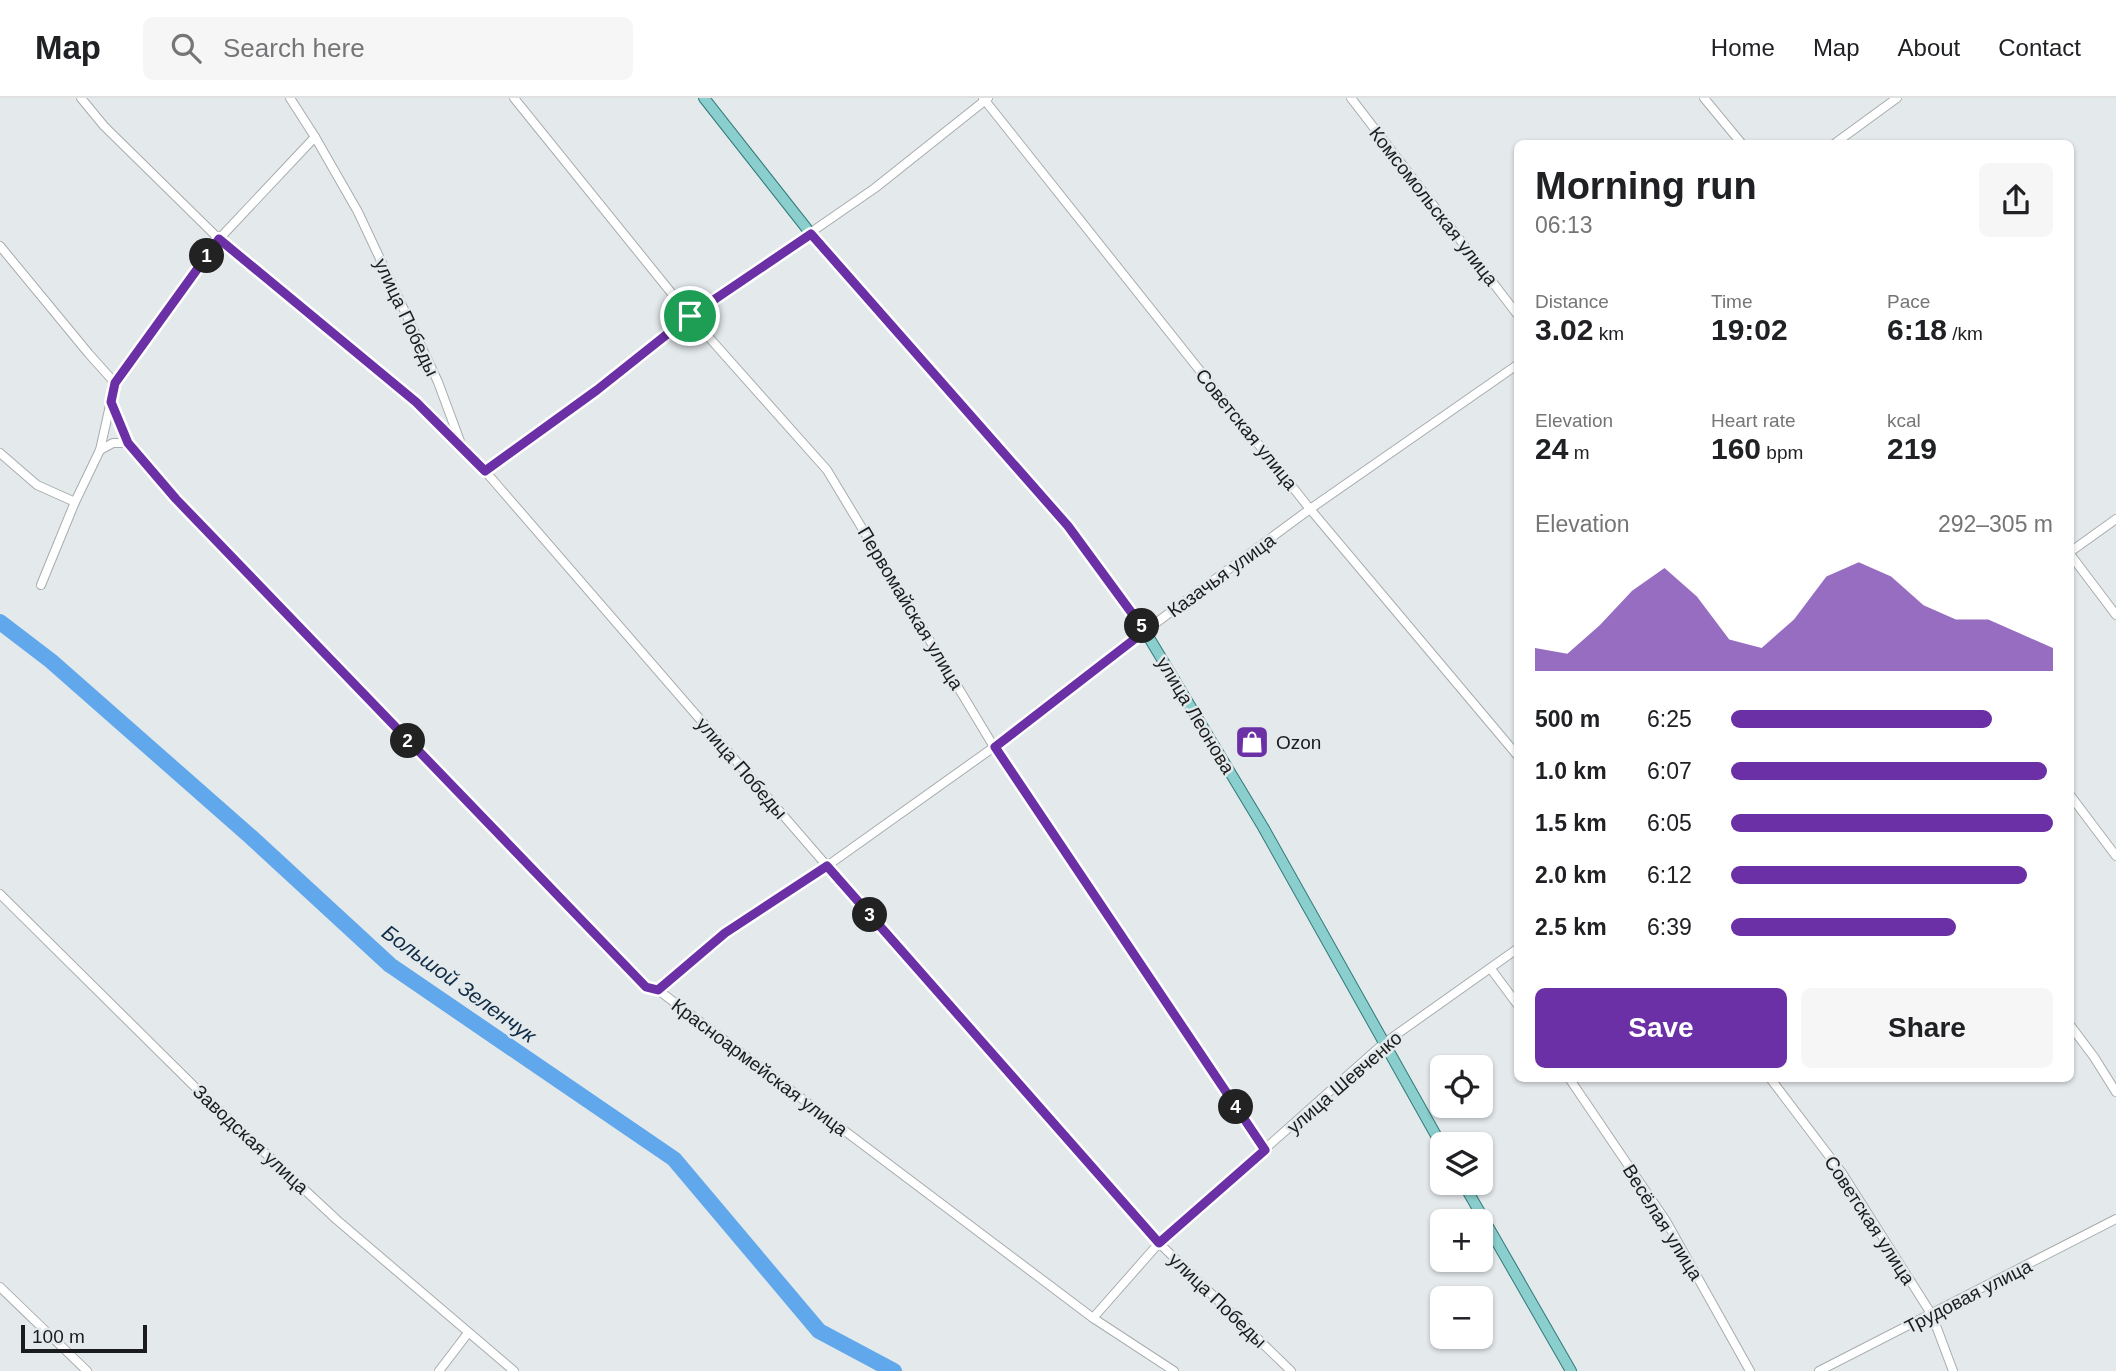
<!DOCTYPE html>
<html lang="en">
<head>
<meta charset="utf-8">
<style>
	body { margin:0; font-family:Helvetica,sans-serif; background:#f6f6f6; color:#202124; height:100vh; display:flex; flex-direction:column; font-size:26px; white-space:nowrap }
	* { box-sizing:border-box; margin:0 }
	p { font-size:23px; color:#757577 }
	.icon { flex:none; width:38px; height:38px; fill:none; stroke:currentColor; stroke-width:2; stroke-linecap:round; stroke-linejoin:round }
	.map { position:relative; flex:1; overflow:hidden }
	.side { position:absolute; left:1514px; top:42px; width:560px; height:942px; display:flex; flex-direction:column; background:#fff; border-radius:10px; box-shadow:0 2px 5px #0004 }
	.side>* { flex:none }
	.controls { position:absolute; left:1430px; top:957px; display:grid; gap:14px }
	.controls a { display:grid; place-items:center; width:63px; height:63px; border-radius:10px; background:#fff; box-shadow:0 2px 5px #0004; font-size:35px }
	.scale { position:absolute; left:21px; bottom:18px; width:126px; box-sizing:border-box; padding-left:7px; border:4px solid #1b1c1d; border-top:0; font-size:19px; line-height:24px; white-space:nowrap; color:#1b1c1d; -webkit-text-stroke:5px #e4e9eb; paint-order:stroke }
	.pin { position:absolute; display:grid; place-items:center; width:60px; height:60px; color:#fff; margin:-30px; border:4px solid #fff; border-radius:50%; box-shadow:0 2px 7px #0007 }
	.km { position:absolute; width:35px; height:35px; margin:-18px; border-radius:50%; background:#222; color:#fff; font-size:19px; line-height:35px; text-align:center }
	.round { display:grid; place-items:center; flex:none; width:74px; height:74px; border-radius:10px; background:#f6f6f6 }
	.overview { display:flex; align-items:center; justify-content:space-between; height:119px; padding:0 21px }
	h1 { font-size:38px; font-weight:800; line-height:52px }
	.stats { display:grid; grid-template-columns:repeat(3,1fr); gap:10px; height:119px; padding:7px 21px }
	.stats div { display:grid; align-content:center }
	.stats b { font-size:30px; font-weight:800 }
	.stats small { font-size:19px; font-weight:400 }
	.stats p { font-size:19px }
	.chart { height:196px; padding:14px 21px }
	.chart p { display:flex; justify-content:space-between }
	.chart svg { width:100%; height:126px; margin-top:7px; fill:#6b30a6; opacity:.7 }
	.action { display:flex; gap:14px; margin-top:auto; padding:14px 21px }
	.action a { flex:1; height:80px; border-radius:10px; background:#6b30a6; color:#fff; font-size:28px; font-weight:800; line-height:80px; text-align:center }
	.action a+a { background:#f6f6f6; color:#202124 }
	ul { padding:0 21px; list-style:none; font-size:23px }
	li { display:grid; grid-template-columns:112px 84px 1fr; align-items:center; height:52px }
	li i { height:18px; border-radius:9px; background:#6b30a6 }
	header { display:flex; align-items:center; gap:42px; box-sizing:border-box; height:98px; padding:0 35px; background:#fff; border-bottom:2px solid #e0e0e0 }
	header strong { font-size:33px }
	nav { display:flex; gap:38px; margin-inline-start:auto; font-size:24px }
	.search { width:490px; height:63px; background:#f6f6f6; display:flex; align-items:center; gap:18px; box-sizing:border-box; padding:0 24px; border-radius:10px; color:#757577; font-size:26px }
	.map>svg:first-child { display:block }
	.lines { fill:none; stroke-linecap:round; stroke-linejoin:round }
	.river { stroke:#60a7eb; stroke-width:16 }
	.minor-casing { stroke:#a7acad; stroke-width:10 }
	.major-casing { stroke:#307a7a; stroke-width:12 }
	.minor { stroke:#fff; stroke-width:8 }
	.major { stroke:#8acecd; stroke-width:10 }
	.route-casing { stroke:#fff; stroke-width:14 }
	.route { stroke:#6b30a6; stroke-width:9 }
	.labels { text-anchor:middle; stroke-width:5; stroke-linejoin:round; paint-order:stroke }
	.street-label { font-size:19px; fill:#1b1c1d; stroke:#e4e9eb }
	.poi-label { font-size:19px; fill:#1b1c1d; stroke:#e4e9eb; text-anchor:start }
	.water-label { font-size:21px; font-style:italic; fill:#0e2c47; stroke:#e4e9eb }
</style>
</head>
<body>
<header>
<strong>Map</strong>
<div class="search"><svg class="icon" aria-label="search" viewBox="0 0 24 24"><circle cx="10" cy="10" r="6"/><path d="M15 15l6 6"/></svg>Search here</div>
<nav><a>Home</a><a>Map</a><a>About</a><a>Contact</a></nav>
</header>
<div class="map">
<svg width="2116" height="1273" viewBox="0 0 2116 1273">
	<rect width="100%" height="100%" fill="#e4e9eb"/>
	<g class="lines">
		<path class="river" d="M0,524L51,563L251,739L390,867L674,1061L819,1233L894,1273"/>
		<g class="minor-casing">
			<g id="minor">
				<path d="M81,0L104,28L219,141L416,304L458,344"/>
				<path d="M290,0L315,39L358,114L438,284L461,346L485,373L827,768L1159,1145L1291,1273"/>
				<path d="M514,0L690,218L827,372L994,649L1265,1052"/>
				<path d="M983,0L1310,411L1517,657"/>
				<path d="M1351,0L1517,216"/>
				<path d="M1704,0L1742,46"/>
				<path d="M1834,46L1897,0"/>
				<path d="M0,148L89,256L115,285"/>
				<path d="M111,305L128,345L176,401L646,889L658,892L1093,1220L1174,1273"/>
				<path d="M100,352L113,345H128"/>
				<path d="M0,355L37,387L75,404"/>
				<path d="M485,373L597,292L690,218L875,90L988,0"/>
				<path d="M2070,454L2116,421"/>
				<path d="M2070,456L2116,517"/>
				<path d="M41,487L75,404L100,352L115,285L219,141L315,39"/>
				<path d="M2070,697L2116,758"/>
				<path d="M0,796L204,998L337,1122L514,1273"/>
				<path d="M1491,871L1517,906"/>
				<path d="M658,892L725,835L827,768L994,649L1145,533L1310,411L1517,267"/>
				<path d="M2070,927L2094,959L2116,994"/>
				<path d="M1569,980L1666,1123L1750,1273"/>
				<path d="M1770,980L1842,1075L1932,1217L1953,1273"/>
				<path d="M0,1189L87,1273"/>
				<path d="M1093,1220L1159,1145L1383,946L1517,851"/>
				<path d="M439,1273L468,1235"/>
				<path d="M1819,1273L2116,1121"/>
			</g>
		</g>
		<g class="major-casing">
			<g id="major">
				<path d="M704,0L811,136L1068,428L1145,533L1263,729L1442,1048"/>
				<path d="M1463,1085L1571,1273"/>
			</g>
		</g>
		<use href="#minor" class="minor"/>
		<use href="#major" class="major"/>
	</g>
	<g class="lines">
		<g class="route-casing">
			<path id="route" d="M811,136L1068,428L1145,533L995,649L1265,1052L1159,1145L827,768L725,835L658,892L646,889L176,401L128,345L111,304L115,285L219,141L416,304L485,373L597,292L690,218Z"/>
		</g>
		<use href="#route" class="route"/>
	</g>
	<defs>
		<g id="shop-square" transform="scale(1.75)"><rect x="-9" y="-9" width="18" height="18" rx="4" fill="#6b30a6" stroke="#e4e9eb"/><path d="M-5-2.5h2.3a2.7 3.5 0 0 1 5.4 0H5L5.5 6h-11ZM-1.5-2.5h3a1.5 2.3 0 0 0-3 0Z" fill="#fff"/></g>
	</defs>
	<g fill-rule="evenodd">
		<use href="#shop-square" x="1252" y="644"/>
	</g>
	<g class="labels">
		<g class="street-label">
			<text transform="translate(1434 108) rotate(52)" y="7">Комсомольская улица</text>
			<text transform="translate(407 219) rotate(65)" y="7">улица Победы</text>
			<text transform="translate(1247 331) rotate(51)" y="7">Советская улица</text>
			<text transform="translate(1221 477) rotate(-36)" y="7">Казачья улица</text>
			<text transform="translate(911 510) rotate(59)" y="7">Первомайская улица</text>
			<text transform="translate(1196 617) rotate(59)" y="7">улица Леонова</text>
			<text transform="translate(742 670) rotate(49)" y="7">улица Победы</text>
			<text transform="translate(760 969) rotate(37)" y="7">Красноармейская улица</text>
			<text transform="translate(1344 984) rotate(-41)" y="7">улица Шевченко</text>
			<text transform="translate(251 1041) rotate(43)" y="7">Заводская улица</text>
			<text transform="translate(1870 1122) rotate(57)" y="7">Советская улица</text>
			<text transform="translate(1663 1124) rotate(58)" y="7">Весёлая улица</text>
			<text transform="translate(1968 1198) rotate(-27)" y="7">Трудовая улица</text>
			<text transform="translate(1218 1202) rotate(44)" y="7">улица Победы</text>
		</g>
		<g class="poi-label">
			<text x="1276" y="651">Ozon</text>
		</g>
		<g class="water-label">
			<text transform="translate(459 886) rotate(36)" y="7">Большой Зеленчук</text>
		</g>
	</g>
</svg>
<div class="controls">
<a><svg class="icon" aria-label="locate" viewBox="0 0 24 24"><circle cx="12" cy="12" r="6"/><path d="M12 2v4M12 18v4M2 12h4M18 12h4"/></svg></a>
<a><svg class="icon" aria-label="layers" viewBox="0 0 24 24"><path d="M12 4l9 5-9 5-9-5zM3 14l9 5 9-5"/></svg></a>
<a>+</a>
<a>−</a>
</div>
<div class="scale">100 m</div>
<div class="pin" style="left:690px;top:218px;background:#1e9e55"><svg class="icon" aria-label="arrive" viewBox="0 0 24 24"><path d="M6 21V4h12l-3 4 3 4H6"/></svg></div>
<b class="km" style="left:207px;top:158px">1</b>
<b class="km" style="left:408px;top:643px">2</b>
<b class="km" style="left:870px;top:817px">3</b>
<b class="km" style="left:1236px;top:1009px">4</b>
<b class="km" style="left:1142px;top:528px">5</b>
<section class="side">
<div class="overview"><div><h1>Morning run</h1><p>06:13</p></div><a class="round"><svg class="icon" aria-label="share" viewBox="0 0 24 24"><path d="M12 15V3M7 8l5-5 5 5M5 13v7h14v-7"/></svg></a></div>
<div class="stats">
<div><p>Distance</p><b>3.02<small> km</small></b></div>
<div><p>Time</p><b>19:02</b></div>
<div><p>Pace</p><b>6:18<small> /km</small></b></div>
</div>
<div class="stats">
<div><p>Elevation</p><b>24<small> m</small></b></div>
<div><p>Heart rate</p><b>160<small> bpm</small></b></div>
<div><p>kcal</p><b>219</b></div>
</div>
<div class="chart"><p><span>Elevation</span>292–305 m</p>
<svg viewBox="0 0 160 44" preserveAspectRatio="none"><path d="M0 44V36L10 38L20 28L30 16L40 8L50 18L60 33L70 36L80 26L90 11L100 6L110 11L120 21L130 26L140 26L150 31L160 36V44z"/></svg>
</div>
<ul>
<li><b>500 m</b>6:25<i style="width:81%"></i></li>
<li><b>1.0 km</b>6:07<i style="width:98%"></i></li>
<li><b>1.5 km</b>6:05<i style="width:100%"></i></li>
<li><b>2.0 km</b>6:12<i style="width:92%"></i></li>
<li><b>2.5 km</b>6:39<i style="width:70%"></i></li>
</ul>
<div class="action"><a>Save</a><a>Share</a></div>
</section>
</div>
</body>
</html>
